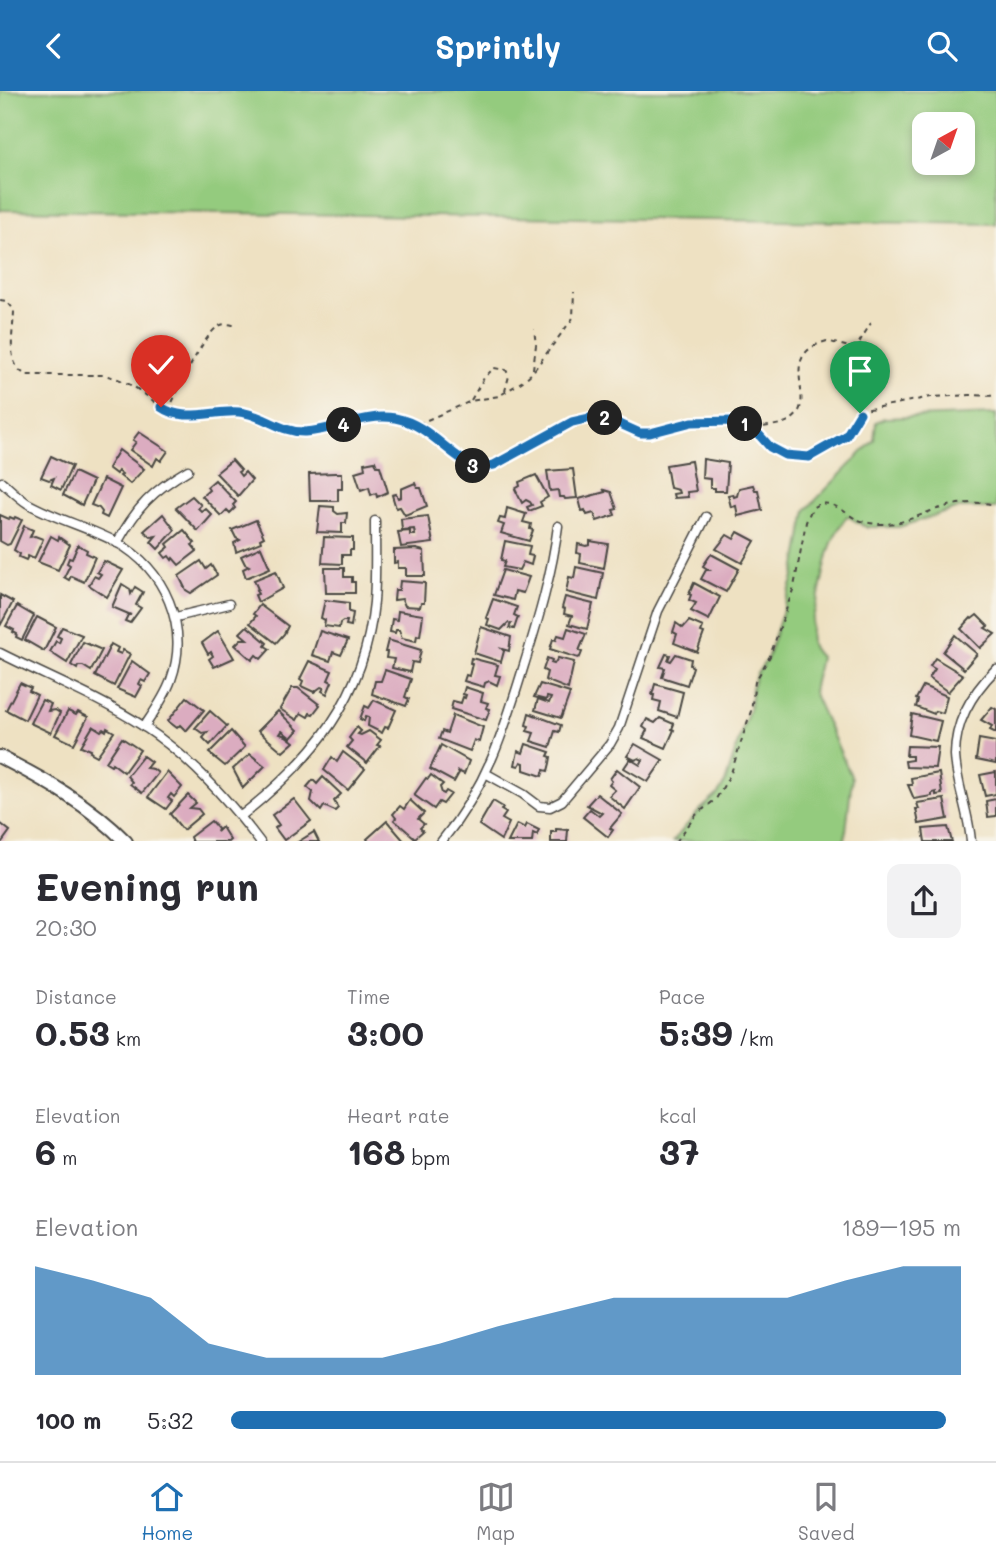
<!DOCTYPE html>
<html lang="en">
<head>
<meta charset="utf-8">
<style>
	body { margin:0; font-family:Mali,sans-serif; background:#f2f2f3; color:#2b2b33; height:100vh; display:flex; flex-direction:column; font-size:26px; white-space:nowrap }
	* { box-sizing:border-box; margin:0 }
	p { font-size:23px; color:#7c7c81 }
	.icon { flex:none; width:38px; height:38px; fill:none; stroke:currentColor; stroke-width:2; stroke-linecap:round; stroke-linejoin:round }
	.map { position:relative; height:750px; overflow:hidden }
	.sheet { display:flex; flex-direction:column; background:#fff; flex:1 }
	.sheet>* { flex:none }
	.needle { width:46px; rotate:40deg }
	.controls { position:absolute; left:912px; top:21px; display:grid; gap:14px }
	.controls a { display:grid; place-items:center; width:63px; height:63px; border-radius:14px; background:#fff; box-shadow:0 4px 10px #0003; font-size:35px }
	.pin { position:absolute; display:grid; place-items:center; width:60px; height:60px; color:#fff; margin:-72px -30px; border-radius:50% 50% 50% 0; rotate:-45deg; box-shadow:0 0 7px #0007 }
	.pin .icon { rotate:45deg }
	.km { position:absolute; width:35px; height:35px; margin:-18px; border-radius:50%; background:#222; color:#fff; font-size:19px; line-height:35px; text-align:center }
	.round { display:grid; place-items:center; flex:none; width:74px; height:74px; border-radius:14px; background:#f2f2f3 }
	.headline { display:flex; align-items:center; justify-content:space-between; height:119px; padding:0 35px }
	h1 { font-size:38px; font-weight:800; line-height:52px }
	.stats { display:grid; grid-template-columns:repeat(3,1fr); gap:10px; height:119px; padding:7px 35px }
	.stats div { display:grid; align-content:center }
	.stats b { font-size:35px; font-weight:800 }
	.stats small { font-size:19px; font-weight:400 }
	.stats p { font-size:19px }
	.chart { height:196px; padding:14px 35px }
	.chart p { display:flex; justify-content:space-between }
	.chart svg { width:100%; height:126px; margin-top:7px; fill:#1f6fb2; opacity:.7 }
	ul { padding:0 35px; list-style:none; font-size:23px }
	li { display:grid; grid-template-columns:112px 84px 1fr; align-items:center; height:52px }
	li i { height:18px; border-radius:9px; background:#1f6fb2 }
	header { display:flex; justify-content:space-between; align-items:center; height:91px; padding:0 35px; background:#1f6fb2; color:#fff; font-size:32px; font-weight:800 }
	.menu { display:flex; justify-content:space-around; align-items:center; height:98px; border-top:2px solid #e1e1e2; background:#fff; font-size:19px; color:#7c7c81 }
	.menu a { display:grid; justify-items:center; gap:4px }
	.menu .active { color:#1f6fb2 }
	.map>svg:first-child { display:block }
	.green { fill:#94cb7e; stroke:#607b54; stroke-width:2; fill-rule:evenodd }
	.building { fill:#dbacc0 }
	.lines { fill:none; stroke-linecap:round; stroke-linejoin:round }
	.street-casing { stroke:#484642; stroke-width:11 }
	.secondary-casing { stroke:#484642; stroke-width:16 }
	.path { stroke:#484642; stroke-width:2; stroke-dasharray:5 5; stroke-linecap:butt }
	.street { stroke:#fff; stroke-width:8 }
	.secondary { stroke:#fff; stroke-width:12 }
	.route-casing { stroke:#fff; stroke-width:14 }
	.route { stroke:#1f6fb2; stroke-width:9 }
</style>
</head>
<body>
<header><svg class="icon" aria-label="back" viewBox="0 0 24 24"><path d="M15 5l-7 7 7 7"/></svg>Sprintly<svg class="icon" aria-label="search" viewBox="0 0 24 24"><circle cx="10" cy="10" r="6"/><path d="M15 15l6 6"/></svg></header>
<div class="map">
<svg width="996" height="751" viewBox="0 0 996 751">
	<rect width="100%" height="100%" fill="#f7f3e8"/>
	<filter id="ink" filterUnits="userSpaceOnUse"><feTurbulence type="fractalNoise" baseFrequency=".0143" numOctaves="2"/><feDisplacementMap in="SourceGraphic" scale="14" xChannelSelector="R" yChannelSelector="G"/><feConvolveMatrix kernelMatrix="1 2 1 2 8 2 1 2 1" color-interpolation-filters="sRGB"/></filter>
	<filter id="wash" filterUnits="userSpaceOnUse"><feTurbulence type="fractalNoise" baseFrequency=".00686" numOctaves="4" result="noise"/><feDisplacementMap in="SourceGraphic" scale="28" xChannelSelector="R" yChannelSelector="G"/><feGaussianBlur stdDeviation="1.57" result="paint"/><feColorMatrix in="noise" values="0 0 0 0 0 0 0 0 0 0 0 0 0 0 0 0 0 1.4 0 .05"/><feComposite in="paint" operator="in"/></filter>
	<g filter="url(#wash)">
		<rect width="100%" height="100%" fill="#eee1c2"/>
		<g class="green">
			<path d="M0,0H996V133L0,119ZM962,33V72H924V33Z"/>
			<path d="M996,323V417H959L899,436H866L847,425C826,453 826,476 818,508C814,523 809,536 811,552C812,558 816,562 820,566L813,601L852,687L845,749L673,750L700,719L717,704L725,692L750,615L752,596L756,584L767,568L794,486L806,419L874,349L876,331L884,327Z"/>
		</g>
		<g id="blocks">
			<g class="building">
				<path d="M139,341L168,360L161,370L157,367L153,375L130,359L136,351L133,349Z"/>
				<path d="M119,359L144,378L130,393L120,385L122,383L118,380L116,383L108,377Z"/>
				<path d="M51,365L72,375L61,399L51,394L54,387L49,389L41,386Z"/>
				<path d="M703,368L728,372L726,400H715V397H710V388L702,387Z"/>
				<path d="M232,369L241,379L238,381L241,385L245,381L252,389L238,405L216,382Z"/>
				<path d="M375,370L377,375H380L388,401L377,406L376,402L371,404L369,396L361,399L355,381L365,378L364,372Z"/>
				<path d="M691,370L696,400L687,401L688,406L674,407L673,403L679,402L678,399L670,397L666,374Z"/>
				<path d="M573,378L577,407L565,408L564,406H559L558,399L550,400L547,380Z"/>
				<path d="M74,381L93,390L82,414L63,404Z"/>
				<path d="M335,382H342V398H338V410H310L309,383Z"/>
				<path d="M536,384L548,406L540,411L542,415L529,420L527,416L532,414L530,411L526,409L522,412L515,398L520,395L519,391Z"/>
				<path d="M103,388L121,397L107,427L101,424L102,421L99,417L91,414Z"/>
				<path d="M215,389L236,411L233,414L235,417L230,422L227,419L221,425L202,405L209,399L207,396Z"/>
				<path d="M415,392L417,397H421L427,415L405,424L400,416L396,417L392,404L396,403L398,407L401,406V398Z"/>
				<path d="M753,394L755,399H758L762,419L738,425L736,415L731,416L728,404L733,403L734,406L737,405L739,397Z"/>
				<path d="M604,399L611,401L617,418L613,419L615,424L597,430L594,422L587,424L585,419L582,420L579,408L605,401Z"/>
				<path d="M192,405L201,414L198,417L201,420L205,417L212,424L198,440L176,417Z"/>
				<path d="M320,415L334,416V420L338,423L347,422L346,432H342V442L317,441Z"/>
				<path d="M507,417L526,423L523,431L531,433L530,438L533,439L529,450L501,442L504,434L498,432L500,427L505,428Z"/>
				<path d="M163,423L175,439L158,458L151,451L156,445L151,446L144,440Z"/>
				<path d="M0,424L9,428L10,426L14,428L15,426L22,429L10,453L7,454L0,450Z"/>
				<path d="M428,425L433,452L401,456L398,441L410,440V444H415L414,438L402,439L401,428Z"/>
				<path d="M256,429L264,446L260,448L261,451L236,461L234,452L240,449L236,447L232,439Z"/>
				<path d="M24,435L33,439L30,446L35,445L43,448L34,468L28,465L26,469L19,466L20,463L14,459Z"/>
				<path d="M184,439L195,452L192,454L197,460L179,474L173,467L172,469L169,465L166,467L162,462L169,456L167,453Z"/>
				<path d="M738,441L755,450L742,472L716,458L727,444L734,448Z"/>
				<path d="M51,445L58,449L59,446L70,454L58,479L38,471Z"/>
				<path d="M324,446L353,447V459H350V464H342V473L322,472Z"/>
				<path d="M505,450L530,455L528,464L533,465L531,474L523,471L519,479L503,476L505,470L501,469Z"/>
				<path d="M590,450L608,453L604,477L580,472L581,463L577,462L578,453L586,455L590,454Z"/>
				<path d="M78,454L87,459L86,462L95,466L84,491L71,485L69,489L64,486L70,474L67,472L69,467L72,468Z"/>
				<path d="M261,456L270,477L246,487L243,478L249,475L245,473L241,465Z"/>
				<path d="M416,458L424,460L425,485H406V477H398V471L394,472V459Z"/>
				<path d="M711,463L739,478L726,501L701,488L706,479H709L703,475Z"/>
				<path d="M104,470L123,479L107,506L89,494L94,485L98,487L101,483L97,481Z"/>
				<path d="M201,470L206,478L211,474L217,484L191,502L186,499L179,485Z"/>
				<path d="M576,476L603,482L598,509L566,501L569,486L574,487Z"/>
				<path d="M325,477H344V486H352V491H355V502H326Z"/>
				<path d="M503,479L529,486L523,502L515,500L513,509L494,504Z"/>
				<path d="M276,480L283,497L258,511L255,504L258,503L256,499L258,498L254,489Z"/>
				<path d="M400,490L425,492L424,512H421L420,516L405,515L402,508L394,509L395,499H399Z"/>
				<path d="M694,492L720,506L709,529L691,520L696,512L689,509L691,504L689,503Z"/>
				<path d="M122,493L130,498L131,503L135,496L143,501L136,514L141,517L130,532L125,530L128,524H131L112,516Z"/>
				<path d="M0,504L13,511L0,535Z"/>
				<path d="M565,506L593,513L587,538L569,533L572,525L564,523L565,518L562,517Z"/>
				<path d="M493,508L517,516L514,524L518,526L514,538L509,537L511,533L508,532L501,539L487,534L489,528L486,527Z"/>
				<path d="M325,509L349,512V521L353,522L351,535L346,534L347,530H343L340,532L339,537L324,535L325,529L321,527Z"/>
				<path d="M260,514L288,535L284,543L276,552L250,532L256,525L253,523Z"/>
				<path d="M17,515L34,525L22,549L16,546L17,543L13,541L14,539L6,535Z"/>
				<path d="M398,520L423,524L420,545L417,544L416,550L402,547L399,539H396L395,542L390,541L392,528L397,529Z"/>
				<path d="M977,524L988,535L985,537L995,543L980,557L961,538L971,527L972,528Z"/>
				<path d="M37,526L56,536L44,560L25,549Z"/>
				<path d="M689,530L703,536L701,541L704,542L697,561L674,552L677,543L673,541L676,532L683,537Z"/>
				<path d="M247,535L267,552L265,555L270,558L261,568L256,564L252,569L235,554L241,548H247L240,542Z"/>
				<path d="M62,536L82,544L67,572L50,561L56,550L59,552L61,547L57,545Z"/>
				<path d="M481,536L511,546L509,560L502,558L504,560L501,571L474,562Z"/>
				<path d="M568,537L586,543L579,560L582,561L580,566L578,567L550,558L553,548L556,549L558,544L565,546Z"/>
				<path d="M218,540L234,567L214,576L209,568L213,565L211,561L208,563L202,552Z"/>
				<path d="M320,540L348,549L341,564L333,561L330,570L312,564Z"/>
				<path d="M955,544L977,563L964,578L943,561Z"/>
				<path d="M388,549L421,559L418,572L412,571L410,581L392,577L394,568L386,567L387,561H385Z"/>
				<path d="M83,551L102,559L91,580L83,575H78L77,578L71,574Z"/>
				<path d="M111,553L118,557L116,561L121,563L123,559L130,563L114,595L95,585Z"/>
				<path d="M666,563L670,564L668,569L671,570L676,563L691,568L690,574L693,576L687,594L662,586L665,577L660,576Z"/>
				<path d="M471,567L498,574L495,584L500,585L497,594L489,590L485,592L484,596L464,590L466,584L469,585L472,573L470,572Z"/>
				<path d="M547,567L552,569L551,572L554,573L558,567L574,571L568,598L545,589L547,581L543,579Z"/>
				<path d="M935,567L963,584L948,601L929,587L935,578L930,575Z"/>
				<path d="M132,570L150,583L145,591L141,589L139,593L142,595L136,606L117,598Z"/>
				<path d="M309,570L332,580L328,589L332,591L327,603L322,600L324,597L321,596L314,601L301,595L303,590L300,588Z"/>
				<path d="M385,579L411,588L405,606L409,608L406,615L372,603L375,590H381Z"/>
				<path d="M20,592L31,597L29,600L37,604L25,629L6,619Z"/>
				<path d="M540,593L570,602L561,627L535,619L538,608L549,612L551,607L547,606L546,609L534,606Z"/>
				<path d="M655,593L683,601L677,626L659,620L661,611L653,609L654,604H652Z"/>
				<path d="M923,595L947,605L943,622L935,620L934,623L916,616L918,609L916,608Z"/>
				<path d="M465,596L483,602L481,610L488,612L486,617L490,618L486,629L451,618L453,610L461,612L463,606L465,607L466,604L463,603Z"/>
				<path d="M292,597H298L320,614L313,623L310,622L308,626L301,622L297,629L280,618Z"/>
				<path d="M187,606L204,619L186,640L180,634L177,637L168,630Z"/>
				<path d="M42,609L51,613L48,620L55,619L60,622L51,642L30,632Z"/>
				<path d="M374,609L396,619L388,637L385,636L382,642L368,635L369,626L366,625L364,630L360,628L365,615L369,617Z"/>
				<path d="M992,616L996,618V642L990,639L992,635L981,629Z"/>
				<path d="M68,620L76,624L78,621L88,626L74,653L55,644Z"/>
				<path d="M210,620L227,635L210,654L203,647L208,641L202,642L195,637Z"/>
				<path d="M278,620L298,639L291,647L282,640L280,643L286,645L294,651L283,661L258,640Z"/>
				<path d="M529,622L561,634L559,641L555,640L550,656L531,650L534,642L527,640L529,635L526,634Z"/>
				<path d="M912,623L941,630L936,650L909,644Z"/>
				<path d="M453,624L483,636L479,651L474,649L470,660L439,648L442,640L447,642Z"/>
				<path d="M660,627L674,633L672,638L674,639L666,657L643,647L647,639L643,636L647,628L655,632Z"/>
				<path d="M93,635L101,640L103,638L106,640L107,637L114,641L97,665L90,661L91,659L81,655Z"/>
				<path d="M357,636L361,640L358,643L361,644L369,640L381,649L377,654L380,655L367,672L347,656L352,650L349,647Z"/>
				<path d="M231,640L245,656L225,675L209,662Z"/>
				<path d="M122,647L140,659L124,681L112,672L111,674L106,671Z"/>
				<path d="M979,648L996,651V673L976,669Z"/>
				<path d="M526,653L550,661L548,665L551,666L550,672L548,680L544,679L542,685L524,679V672L521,671L519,675L515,674L518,660L523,662Z"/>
				<path d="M635,653L663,669L648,691L624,677L630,668L640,674L643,669L639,667L635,669L627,665Z"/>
				<path d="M441,654L469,670L464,683L458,680L459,682L454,691L430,678Z"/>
				<path d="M907,655L938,656L935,677L906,676L905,670L912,669V665H906Z"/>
				<path d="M343,661L365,678L348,699L324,679L332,666L337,671Z"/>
				<path d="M250,663L265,675L243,697L233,678Z"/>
				<path d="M143,665L151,671L146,677L153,678L158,682L142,702L130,693L132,691L127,685Z"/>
				<path d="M617,678L640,696L625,718L609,705L615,699L609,694L612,690L610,688Z"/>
				<path d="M167,681L182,696L174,706L171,703L168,707L172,710L166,718L148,706Z"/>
				<path d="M996,681V703L985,705L980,684Z"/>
				<path d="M939,682L942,703L936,704V701L932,702V705L914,708L908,694H912L911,687Z"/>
				<path d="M431,684L443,693L440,696L442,702L444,703L446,700L451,703L443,713L439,711L434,718L414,704L426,687L428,688Z"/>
				<path d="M323,686L341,703L334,710L338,717L335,720L324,715L321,720L311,710L313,701L307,696L313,689L317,693Z"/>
				<path d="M597,703L622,723L610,737L613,739L608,746L583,726L590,718L599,725L602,722L587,714Z"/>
				<path d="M188,704L196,712L190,717L198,718L202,723L183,739L170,723Z"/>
				<path d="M294,708L311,730L284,749L275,737L279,734L272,724Z"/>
				<path d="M944,708L948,728L919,733L916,718H919L917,712Z"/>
				<path d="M996,708V725L988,726L986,710Z"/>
				<path d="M410,709L424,722L418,728L424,733L420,737L423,740L415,747L394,729L396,727L393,723L400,715L404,718Z"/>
				<path d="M493,710L503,716L501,719L506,722L502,728L509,732L501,749L479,734Z"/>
				<path d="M211,730L218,738L217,741L222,736L230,749L228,751H192L190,746Z"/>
				<path d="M387,730L405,751H369L367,748Z"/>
				<path d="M0,732L10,740L2,751H0Z"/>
				<path d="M517,733L525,737L527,733L539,739L537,744L533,742L532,751H508Z"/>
				<path d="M948,736L952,751H925L923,738Z"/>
				<path d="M556,738L568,739L567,751H551V741H556Z"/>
				<path d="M314,741L319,751H298Z"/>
			</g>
		</g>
	</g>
	<g filter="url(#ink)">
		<use href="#blocks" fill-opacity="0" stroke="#484642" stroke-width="2"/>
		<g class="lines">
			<g class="street-casing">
				<g id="street">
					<path d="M2,391C10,398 18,406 27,412C55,428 88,436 116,451C165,478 190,536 171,589C165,606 154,621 144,636"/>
					<path d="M117,452C137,416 152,400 188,379"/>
					<path d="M176,526L229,513"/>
					<path d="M0,562C47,586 98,606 143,635C189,665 227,707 260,751"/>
					<path d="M487,683L523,703L539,715L550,716L562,710L610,653L619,637L658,520L706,426"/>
					<path d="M241,725C313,668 365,607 374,511C376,485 375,457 375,430"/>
					<path d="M441,751C488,694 504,640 525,571C539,526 552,482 558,435"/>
					<path d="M971,751C969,721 956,693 955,664C955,630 973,601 996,578"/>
				</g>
			</g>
			<g class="secondary-casing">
				<path id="secondary" d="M0,666C45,689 90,714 126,751"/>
			</g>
			<g class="path">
				<path d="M0,209L7,210L14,219C14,239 4,275 27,284H103C131,289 146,305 169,322L177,325L243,322L289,340L301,341L334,337L370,325L392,327L417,334L476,377C521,377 552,325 597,327C615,327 629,342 647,342C659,343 667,337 678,334C694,330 713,328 731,330C750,332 756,343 769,355C793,377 825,363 846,345C854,337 856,326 864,319L931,306L970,304L996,305"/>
				<path d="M533,278L536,254L534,238"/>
				<path d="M471,309L484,287L494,277L506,279L509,285L505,300"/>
				<path d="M168,320C177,302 204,240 221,234C226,232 232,234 238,235"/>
				<path d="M418,333L471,310L499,305L523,290L532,282L573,227L574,201"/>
				<path d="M754,337C766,335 782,335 792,328C819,309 774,264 827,250L849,256L857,255L871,232"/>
				<path d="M676,751L696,724L716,708L731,682L751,620L755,591L770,565L794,496L806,431L812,417C828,405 842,420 856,428C865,432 874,433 883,433C901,433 915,426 931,420C952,413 974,409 996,414"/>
			</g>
			<use href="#street" class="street"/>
			<use href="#secondary" class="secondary"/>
		</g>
	</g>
	<g class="lines" filter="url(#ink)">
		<g class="route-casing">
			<path id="route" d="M161,316C183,332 213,319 239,321C263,323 281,342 305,341C336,339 364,322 395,327C428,333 447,363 476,377L494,374L572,331L594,326L609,328L640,342H650L692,331L732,330L753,337L770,356L785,364L809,366L846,345L860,322"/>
		</g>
		<use href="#route" class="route"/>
	</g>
</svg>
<div class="controls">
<a><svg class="needle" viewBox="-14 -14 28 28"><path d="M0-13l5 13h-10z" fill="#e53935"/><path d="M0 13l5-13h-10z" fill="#7c7c81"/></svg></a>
</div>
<div class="pin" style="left:860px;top:322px;background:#1e9e55"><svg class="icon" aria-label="arrive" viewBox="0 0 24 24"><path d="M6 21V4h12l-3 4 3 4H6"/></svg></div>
<div class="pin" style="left:161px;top:316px;background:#d93025"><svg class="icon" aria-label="check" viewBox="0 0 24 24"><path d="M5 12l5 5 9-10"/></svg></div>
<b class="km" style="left:745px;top:333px">1</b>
<b class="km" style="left:605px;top:327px">2</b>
<b class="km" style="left:473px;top:375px">3</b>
<b class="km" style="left:344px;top:334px">4</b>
</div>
<section class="sheet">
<div class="headline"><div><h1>Evening run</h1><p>20:30</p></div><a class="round"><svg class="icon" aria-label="share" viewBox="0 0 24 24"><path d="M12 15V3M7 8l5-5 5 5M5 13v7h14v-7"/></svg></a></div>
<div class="stats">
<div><p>Distance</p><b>0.53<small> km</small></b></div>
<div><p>Time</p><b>3:00</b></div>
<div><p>Pace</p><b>5:39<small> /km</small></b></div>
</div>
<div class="stats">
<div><p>Elevation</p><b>6<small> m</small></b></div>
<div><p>Heart rate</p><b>168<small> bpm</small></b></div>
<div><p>kcal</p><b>37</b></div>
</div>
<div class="chart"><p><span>Elevation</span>189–195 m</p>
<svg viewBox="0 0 160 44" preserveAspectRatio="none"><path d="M0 44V6L10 11L20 17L30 33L40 38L50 38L60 38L70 33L80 27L90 22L100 17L110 17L120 17L130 17L140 11L150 6L160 6V44z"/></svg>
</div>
<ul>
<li><b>100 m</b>5:32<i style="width:98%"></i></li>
</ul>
</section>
<nav class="menu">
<a class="active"><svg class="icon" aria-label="home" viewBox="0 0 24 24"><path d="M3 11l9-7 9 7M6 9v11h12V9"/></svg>Home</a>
<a><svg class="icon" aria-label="map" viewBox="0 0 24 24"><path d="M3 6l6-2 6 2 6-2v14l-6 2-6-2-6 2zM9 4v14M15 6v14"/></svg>Map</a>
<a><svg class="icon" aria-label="saved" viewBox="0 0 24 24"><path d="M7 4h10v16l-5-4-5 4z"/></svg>Saved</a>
</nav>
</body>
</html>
